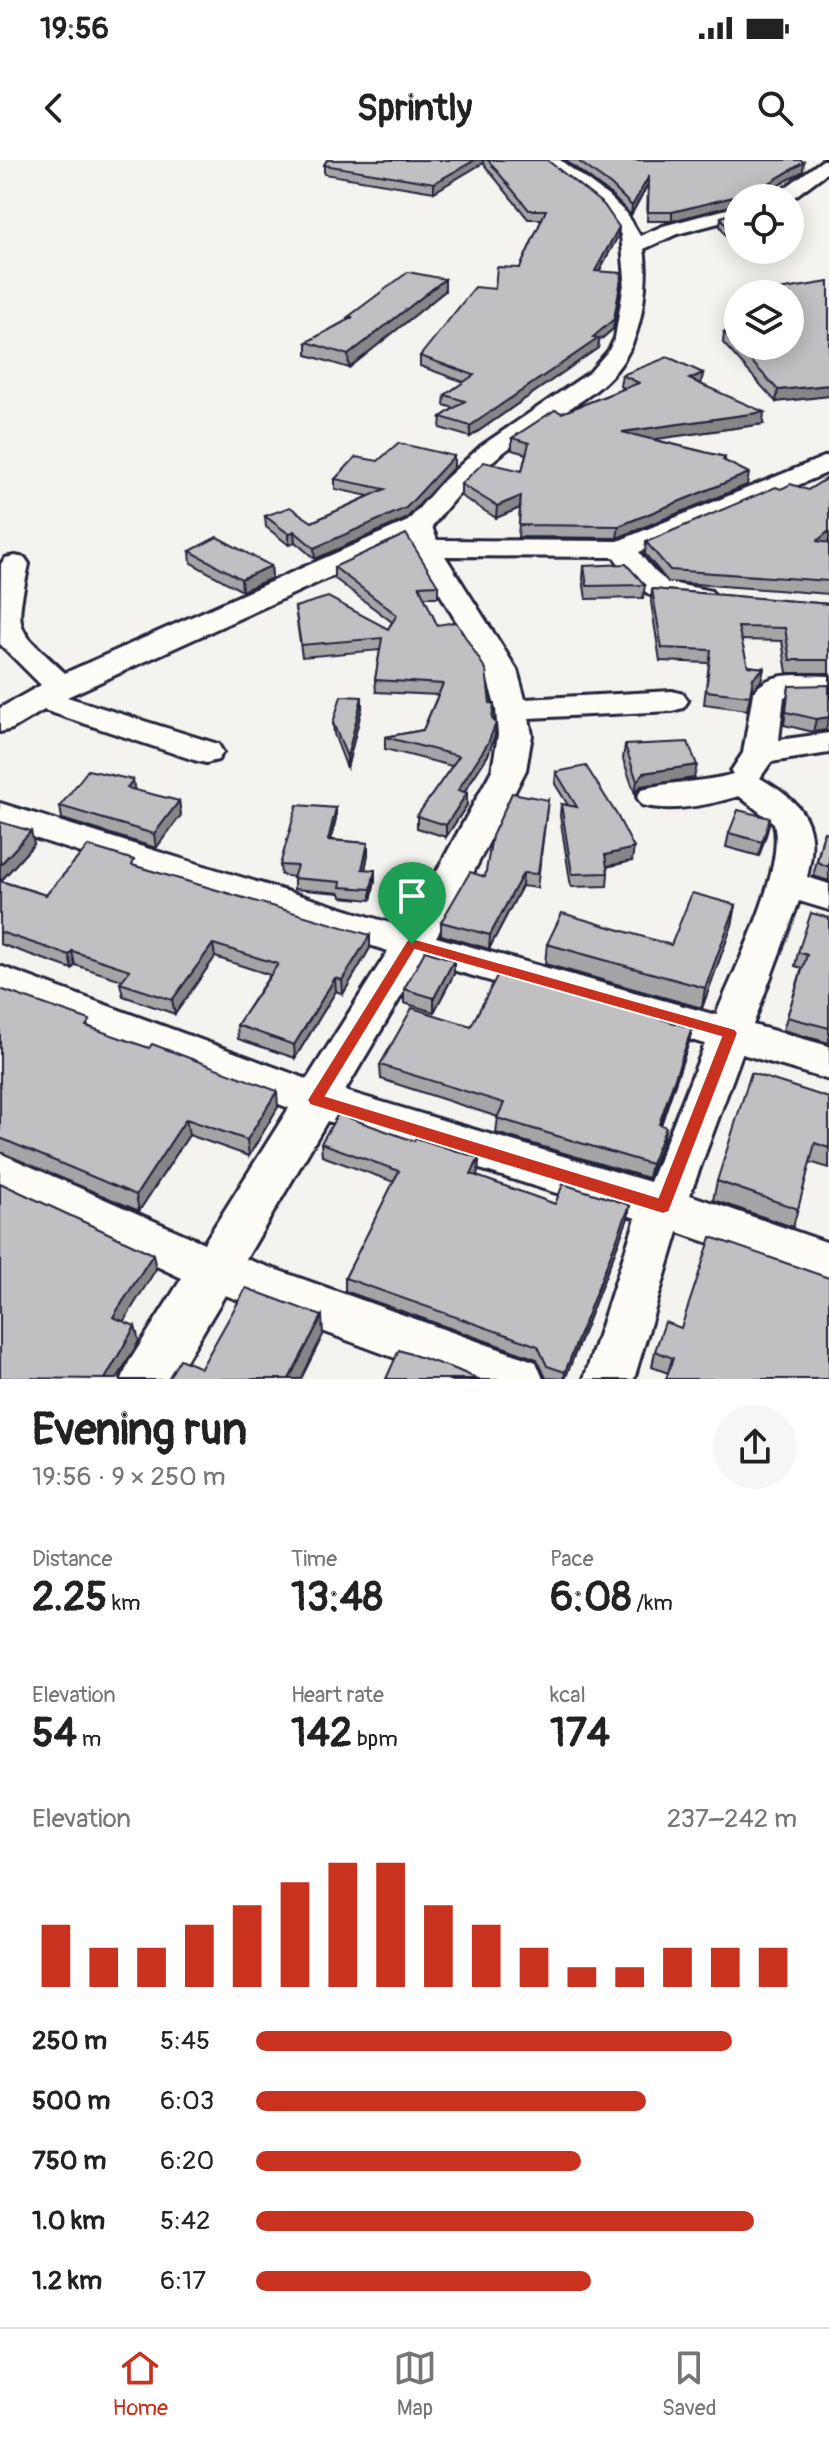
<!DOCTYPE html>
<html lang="en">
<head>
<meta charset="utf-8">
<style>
	body { margin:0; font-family:Pangolin,sans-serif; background:#f6f6f6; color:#222; height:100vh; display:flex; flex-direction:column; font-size:30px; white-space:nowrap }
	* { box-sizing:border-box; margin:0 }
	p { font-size:26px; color:#767676 }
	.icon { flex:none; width:44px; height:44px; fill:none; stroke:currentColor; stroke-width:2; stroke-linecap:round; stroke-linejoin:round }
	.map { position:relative; height:1219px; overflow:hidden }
	.side { display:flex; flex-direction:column; background:#fff; flex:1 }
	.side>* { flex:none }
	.fabs { position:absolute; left:724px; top:24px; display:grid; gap:16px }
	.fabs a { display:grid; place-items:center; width:80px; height:80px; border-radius:50%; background:#fff; box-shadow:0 4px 20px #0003; font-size:40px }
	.pin { position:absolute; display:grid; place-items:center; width:68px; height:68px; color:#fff; margin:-82px -34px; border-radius:50% 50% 50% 0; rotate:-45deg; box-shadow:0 0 8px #0007 }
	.pin .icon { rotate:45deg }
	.round { display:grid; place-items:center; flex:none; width:84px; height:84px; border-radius:42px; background:#f6f6f6 }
	.head { display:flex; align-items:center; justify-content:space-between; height:136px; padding:0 32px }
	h1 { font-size:44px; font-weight:700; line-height:60px }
	.figures { display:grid; grid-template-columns:repeat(3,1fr); gap:12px; height:136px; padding:8px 32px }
	.figures div { display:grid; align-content:center }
	.figures b { font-size:40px; font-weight:700 }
	.figures small { font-size:22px; font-weight:400 }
	.figures p { font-size:22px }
	.chart { height:224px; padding:16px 32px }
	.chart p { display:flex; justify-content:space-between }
	.chart svg { width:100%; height:144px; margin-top:8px; stroke:#c8321e; stroke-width:6 }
	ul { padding:0 32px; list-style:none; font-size:26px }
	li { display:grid; grid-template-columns:128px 96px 1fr; align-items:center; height:60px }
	li i { height:20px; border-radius:10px; background:#c8321e }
	.status { display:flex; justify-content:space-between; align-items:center; height:56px; padding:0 40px; background:#fff; direction:ltr }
	.status svg { height:22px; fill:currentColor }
	header { display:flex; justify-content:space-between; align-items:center; height:104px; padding:0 32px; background:#fff; font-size:36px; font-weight:700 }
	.tab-bar { display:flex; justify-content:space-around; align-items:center; height:112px; border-top:2px solid #e0e0e0; background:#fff; font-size:22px; color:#767676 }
	.tab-bar a { display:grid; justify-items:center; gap:4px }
	.tab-bar .current { color:#c8321e }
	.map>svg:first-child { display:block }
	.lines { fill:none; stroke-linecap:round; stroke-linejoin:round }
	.minor-casing { stroke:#22223b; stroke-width:6 }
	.minor { fill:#fdfcf7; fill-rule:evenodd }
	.wall { fill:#a5a4a7; stroke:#22223b; stroke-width:2 }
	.shaded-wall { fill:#868688; stroke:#22223b; stroke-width:2 }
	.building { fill:#c0bfc2; stroke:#22223b; stroke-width:2 }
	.route { fill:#c8321e; stroke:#fff; stroke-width:2; fill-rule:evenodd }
</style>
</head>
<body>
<div class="status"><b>19:56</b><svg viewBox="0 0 49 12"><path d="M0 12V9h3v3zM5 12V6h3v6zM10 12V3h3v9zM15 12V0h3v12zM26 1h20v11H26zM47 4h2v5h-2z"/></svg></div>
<header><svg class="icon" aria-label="back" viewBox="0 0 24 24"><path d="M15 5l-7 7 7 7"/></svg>Sprintly<svg class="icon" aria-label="search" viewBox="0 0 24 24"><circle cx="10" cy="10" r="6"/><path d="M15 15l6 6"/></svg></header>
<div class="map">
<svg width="829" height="1219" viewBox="0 0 829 1219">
	<rect width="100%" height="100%" fill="#f4f3ef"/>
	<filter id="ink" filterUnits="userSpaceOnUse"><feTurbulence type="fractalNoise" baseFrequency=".0125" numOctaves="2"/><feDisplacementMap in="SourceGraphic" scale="16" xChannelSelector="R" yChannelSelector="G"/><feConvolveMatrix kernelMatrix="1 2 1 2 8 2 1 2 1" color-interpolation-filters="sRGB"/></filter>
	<g filter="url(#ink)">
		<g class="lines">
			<g class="minor-casing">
				<g id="minor">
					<path d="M541,0H560L608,36L627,54L640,76L663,66L738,46V58L677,74L644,89C647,107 646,125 643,143C632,224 583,237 523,278C489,301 456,333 432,367L437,380L618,381L829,295V312L639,392C667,430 670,421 711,431L716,437L711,443C665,455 639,432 614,397L445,396L517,510L525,539L672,531L683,534L688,541L683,548L672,551L529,558L532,575L526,610L472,715L436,777L716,855C735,808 786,710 774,663L739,636C709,645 672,653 642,645L637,637L642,629C672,621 703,623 733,614L731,611L743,593L753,533C770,509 803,516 829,516V536L789,535L784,537L779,580L829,573V593L771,602L760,618C805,644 820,665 807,717L829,724V750L799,741L753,865L829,886V920L742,894L690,1035L829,1083V1125L678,1072L634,1219H584L636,1058L327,961L246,1099L536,1202L543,1219H452L225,1135L175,1219H122L129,1202L182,1118L0,1033V993L204,1083L289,948L0,837V806L307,919L388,791L0,667V643L403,767L437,711L492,610L498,575L496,549L485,510L409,381L67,537L218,584L223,592L218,600L206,603L194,600L44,550L12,569L0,572V548L41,525L0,484L1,404L5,398L15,396L25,398L29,404C14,475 14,464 65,513L408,361L440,324L481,286L590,212L609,190L615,178L625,118L621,75L605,52ZM422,801L705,884L650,1022L345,931Z"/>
					<path d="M823,0H829V11L790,40L771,38Z"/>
				</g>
			</g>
			<use href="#minor" class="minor"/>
		</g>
		<g class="wall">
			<path d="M327,0H547L619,67L618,76L599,111L621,122L613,169L599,181L598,188L470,277L440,268L441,257L454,248L444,245L445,235L464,222L420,206V196L520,108L542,59H528L483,3L434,32L324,14V5Z"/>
			<path d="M565,0H800L803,11L738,38V44L672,61H647L648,24L631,55L610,34Z"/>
			<path d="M738,52V84H731L720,66L721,57Z"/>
			<path d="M445,119V131L349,208L307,195V182L348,160V157Z"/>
			<path d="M724,172L790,186L776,242L723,183Z"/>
			<path d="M703,213L701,224L763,264L652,279L725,297V301L747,325L617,378L518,377L520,348L496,358L461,336V324L522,311L526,294L512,290V278L562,253L625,228L620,226L622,215Z"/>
			<path d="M454,296V307L406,359L315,399L295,382L289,385L266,367L265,356L312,362L369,336L335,329V319L378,301Z"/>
			<path d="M829,317V381L827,383H829V434L668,422L645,394L646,382L781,329L808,330Z"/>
			<path d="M190,391L271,406L272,418L242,431L191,403Z"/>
			<path d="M584,406L645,425L643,438L586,439L583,419Z"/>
			<path d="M334,407L438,425V437H424L437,465L490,543L493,560L496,563L495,575L488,595L464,632L467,633V645L446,677L417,668V656L452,606L385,589V577L423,570L438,535L376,532L375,520L380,490L302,497L295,447L388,469L392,462L334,418Z"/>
			<path d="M652,429L829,444V513H787L782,481L741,480L748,506L764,508L761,521L751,531L747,550L704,544L709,503L660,501L651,442Z"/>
			<path d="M789,526L826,570L813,572L784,565Z"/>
			<path d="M362,548L347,608L334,574L333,563Z"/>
			<path d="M625,585L694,618L641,626L635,634L623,599Z"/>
			<path d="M556,612L632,701L607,707L608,713L607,726L571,727L560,656L561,644L568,645L555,624Z"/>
			<path d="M133,620L134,630L179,641L181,655L156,688L62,659L60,646Z"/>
			<path d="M548,640L537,728L522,726L489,789L441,775V762L485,717Z"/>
			<path d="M336,648V658L331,680L368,683V694L365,710L375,721L371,740L341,737L340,733L294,729V717L281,715L280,705Z"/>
			<path d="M770,658L767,672L759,696L726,687L729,673Z"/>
			<path d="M0,662L34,684L1,721L46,735L135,706L370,788L343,834L336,831L295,898L238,879L237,865L270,815L215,797L175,854L123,836L120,823L122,820L75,805L72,809L0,784Z"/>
			<path d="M824,672L829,673V721L813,716Z"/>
			<path d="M736,745L732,765L702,848L545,804L547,784L671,785Z"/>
			<path d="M829,758V883L783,870L802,808L795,806L798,792Z"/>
			<path d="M454,814L434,852L404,843V829Z"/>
			<path d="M0,829L92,868L278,947L249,996L189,975L139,1051L0,992Z"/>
			<path d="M471,866L692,868L689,882L661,965L663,981L648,1018L496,973L498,957L381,919L380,905Z"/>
			<path d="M829,938V1008L810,1002L793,1067L713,1040L717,1021Z"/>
			<path d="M414,981L479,998L478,1012L476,1016L555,1044L630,1045L628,1058L565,1219L546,1218L537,1199L345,1131V1118L394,1022L322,996L321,983Z"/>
			<path d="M681,1168L668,1213L652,1207L655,1191Z"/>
		</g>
		<g class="shaded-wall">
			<path d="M475,0H483V3L434,32V23Z"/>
			<path d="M804,2L803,11L757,38L751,34Z"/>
			<path d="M649,16L648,24L631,55L632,46Z"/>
			<path d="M741,35V38H738V44L672,61V52Z"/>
			<path d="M795,63L793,72H790V64Z"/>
			<path d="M619,67L618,76L594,121L595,111Z"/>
			<path d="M622,113L613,169L599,181L598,188L470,277V266L593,177Z"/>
			<path d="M445,119V131L349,208L348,195Z"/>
			<path d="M703,213L701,224L689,219Z"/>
			<path d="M829,225V236L776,242L778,230Z"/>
			<path d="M764,252L763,264L621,284L622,272Z"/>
			<path d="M454,296V307L406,359L315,399L314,388Z"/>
			<path d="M749,313L747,325L617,378L619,366Z"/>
			<path d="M521,336L520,348L496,358L497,346Z"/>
			<path d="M294,371L295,382L289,385V374Z"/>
			<path d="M829,371V381L815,394L817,381Z"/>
			<path d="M271,406L272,418L242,431L241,419Z"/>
			<path d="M764,508L761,521L751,531L753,518Z"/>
			<path d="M362,537V548L347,608V597Z"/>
			<path d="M829,557L826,570L813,572L816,559Z"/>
			<path d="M496,563L495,575L488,595L457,643L458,630Z"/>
			<path d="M697,605L694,618L641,626L635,634L637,621L643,613Z"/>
			<path d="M133,620L135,633L127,628Z"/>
			<path d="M467,633V645L446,677V665Z"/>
			<path d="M179,641L181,655L156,688L154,674Z"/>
			<path d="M336,648V658L328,690V680Z"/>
			<path d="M770,658L767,672L759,696L762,682Z"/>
			<path d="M31,671L34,684L0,722V705Z"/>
			<path d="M368,683V694L363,720L362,709Z"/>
			<path d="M634,688L632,701L603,707L605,695Z"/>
			<path d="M375,710V721L371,740V729Z"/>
			<path d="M523,713L522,726L489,789L490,775Z"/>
			<path d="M736,745L732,765L702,848L705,828Z"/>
			<path d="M370,775V788L343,834L342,820Z"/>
			<path d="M213,784L215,797L175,854L172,840Z"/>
			<path d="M72,791L75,805L72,809L69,795Z"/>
			<path d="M454,800V814L434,852V838Z"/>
			<path d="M335,818L336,831L295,898L294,885Z"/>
			<path d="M692,868L689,882L656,979L659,964Z"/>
			<path d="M277,931L278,947L249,996L247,980Z"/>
			<path d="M186,959L189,975L139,1051L136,1035Z"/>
			<path d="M666,967L663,981L648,1018L651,1004Z"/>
			<path d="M479,998L478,1012L471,1028V1014Z"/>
			<path d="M630,1045L628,1058L565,1219H564L565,1212Z"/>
			<path d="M153,1094L156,1109L117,1172L113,1157Z"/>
			<path d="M322,1156L323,1175L301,1219H289Z"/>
			<path d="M135,1166L139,1181L117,1219H105Z"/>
		</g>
		<g class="building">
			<path d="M327,0H475L434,23L324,5Z"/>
			<path d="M488,0H547L604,45L619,67L595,111L622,113L614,159L593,177L599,178L470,266L441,257L465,241L445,235L474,215L420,196L475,127L495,129L497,107L520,108L546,50H529Z"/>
			<path d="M577,0H800L804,2L751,34L757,38H741V35L672,52H648L649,16L632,46L611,25Z"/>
			<path d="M738,52V75H732L721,57Z"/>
			<path d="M408,112L445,119L348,195L307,182L353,157H348Z"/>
			<path d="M829,122V225L778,230L724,172L738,170V186H790V134H778L779,130Z"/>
			<path d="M668,197L703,213L689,219L764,252L622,272L725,297L723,300L749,313L619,366L519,365L521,336L497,346L461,324L484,302L522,311L529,283L512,278L555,250L562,253L639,223L622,215Z"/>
			<path d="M398,283L454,296L406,348L314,388L294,371L289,374L265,356L290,347L312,362L385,329L335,319L356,297L378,301Z"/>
			<path d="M829,317V371L817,381L829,383V421L670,410L646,382L776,327L781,329L791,324L808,330Z"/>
			<path d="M406,374L438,425L419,426L437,465L456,462L486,510L490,543L494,544L492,559L496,563L488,583L458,630L467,633L446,665L417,656L459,596L385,577L423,570L443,524L375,520L382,478L301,485L295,447L328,437L388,469L397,455L334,407Z"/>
			<path d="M217,377L271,406L241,419L190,391Z"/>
			<path d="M626,404L645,425L587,426L584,406Z"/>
			<path d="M652,429L829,444V500H790L785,468L738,467L748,506L764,508L753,518L750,536L706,531L711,490L662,488Z"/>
			<path d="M829,525V557L816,559L786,552L789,526Z"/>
			<path d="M341,536L362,537L347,597L333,563Z"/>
			<path d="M688,582L697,605L643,613L637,621L625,585Z"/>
			<path d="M586,606L617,655L634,688L605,695L608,713L572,714L561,644L577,647L556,612Z"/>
			<path d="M88,610L133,620L127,628L179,641L154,674L60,646Z"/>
			<path d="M512,633L548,640L538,714L523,713L490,775L441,762L470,712L485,717L492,676Z"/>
			<path d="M297,645L336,648L328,680L368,683L362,709L375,710L371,729L340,727L341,722L293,718L297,706L280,705Z"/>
			<path d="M738,650L770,658L762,682L729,673Z"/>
			<path d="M0,662L31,671L0,705Z"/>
			<path d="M824,672L829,673V707L817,702Z"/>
			<path d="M88,686L134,700L132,705L370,775L342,820L335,818L294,885L237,865L278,804L213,784L172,840L120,823L130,810L72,791L69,795L0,772V721L46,735Z"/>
			<path d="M692,733L736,745L705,828L547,784L562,753L671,785Z"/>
			<path d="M811,753L829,758V868L787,857L807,795L798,792Z"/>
			<path d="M425,791L454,800L434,838L404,829Z"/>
			<path d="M499,812L692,868L659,964L666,967L651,1004L497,958L504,943L380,905L412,848L471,866Z"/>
			<path d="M0,829L90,860L86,866L149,888L152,884L277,931L247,980L186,959L136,1035L0,978Z"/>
			<path d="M751,913L829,938V988L815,983L798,1049L717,1021Z"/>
			<path d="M338,954L414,981L416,978L479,998L471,1014L555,1044L563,1024L630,1045L565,1212L547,1206L538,1186L345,1118L399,1011L321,983Z"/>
			<path d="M0,1023L153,1094L113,1157L135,1166L105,1219L0,1218Z"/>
			<path d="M711,1077L829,1118V1219H666L673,1198L655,1191L665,1162L681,1168Z"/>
			<path d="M246,1128L322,1156L289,1219H168L180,1199L201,1208Z"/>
			<path d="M399,1190L455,1209L478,1219H386Z"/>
		</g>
	</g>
	<path class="route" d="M412,778L735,869L738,873L669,1052L663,1054L310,945L307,940L310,935L407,780ZM415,790L721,877L658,1037L326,936Z"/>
</svg>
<div class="fabs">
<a><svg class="icon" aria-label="locate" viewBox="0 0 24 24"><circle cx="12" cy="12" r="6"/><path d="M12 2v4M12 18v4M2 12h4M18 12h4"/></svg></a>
<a><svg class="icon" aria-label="layers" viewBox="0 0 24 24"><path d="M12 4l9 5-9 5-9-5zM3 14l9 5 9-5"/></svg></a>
</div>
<div class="pin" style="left:412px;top:784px;background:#1e9e55"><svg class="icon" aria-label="arrive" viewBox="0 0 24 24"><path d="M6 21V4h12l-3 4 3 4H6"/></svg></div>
</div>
<section class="side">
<div class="head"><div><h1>Evening run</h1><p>19:56 · 9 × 250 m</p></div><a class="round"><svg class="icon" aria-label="share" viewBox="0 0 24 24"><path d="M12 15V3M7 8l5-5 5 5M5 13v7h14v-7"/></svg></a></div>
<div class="figures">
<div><p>Distance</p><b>2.25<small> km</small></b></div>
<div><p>Time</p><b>13:48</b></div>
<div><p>Pace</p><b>6:08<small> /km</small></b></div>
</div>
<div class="figures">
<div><p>Elevation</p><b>54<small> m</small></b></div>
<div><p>Heart rate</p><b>142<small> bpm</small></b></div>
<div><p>kcal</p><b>174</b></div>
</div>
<div class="chart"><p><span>Elevation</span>237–242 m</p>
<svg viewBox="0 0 160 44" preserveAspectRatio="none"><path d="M5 44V25M15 44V32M25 44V32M35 44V25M45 44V19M55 44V12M65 44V6M75 44V6M85 44V19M95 44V25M105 44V32M115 44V38M125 44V38M135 44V32M145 44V32M155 44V32"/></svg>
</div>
<ul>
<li><b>250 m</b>5:45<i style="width:88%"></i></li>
<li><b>500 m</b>6:03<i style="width:72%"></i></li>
<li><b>750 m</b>6:20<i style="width:60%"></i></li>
<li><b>1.0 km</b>5:42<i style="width:92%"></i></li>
<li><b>1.2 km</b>6:17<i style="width:62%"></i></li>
</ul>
</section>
<nav class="tab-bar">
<a class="current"><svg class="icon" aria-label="home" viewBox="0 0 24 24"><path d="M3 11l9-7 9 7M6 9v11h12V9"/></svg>Home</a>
<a><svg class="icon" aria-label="map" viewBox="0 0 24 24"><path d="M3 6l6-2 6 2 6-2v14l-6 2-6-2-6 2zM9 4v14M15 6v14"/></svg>Map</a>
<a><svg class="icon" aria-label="saved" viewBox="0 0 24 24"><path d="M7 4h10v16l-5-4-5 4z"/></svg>Saved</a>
</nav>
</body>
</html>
